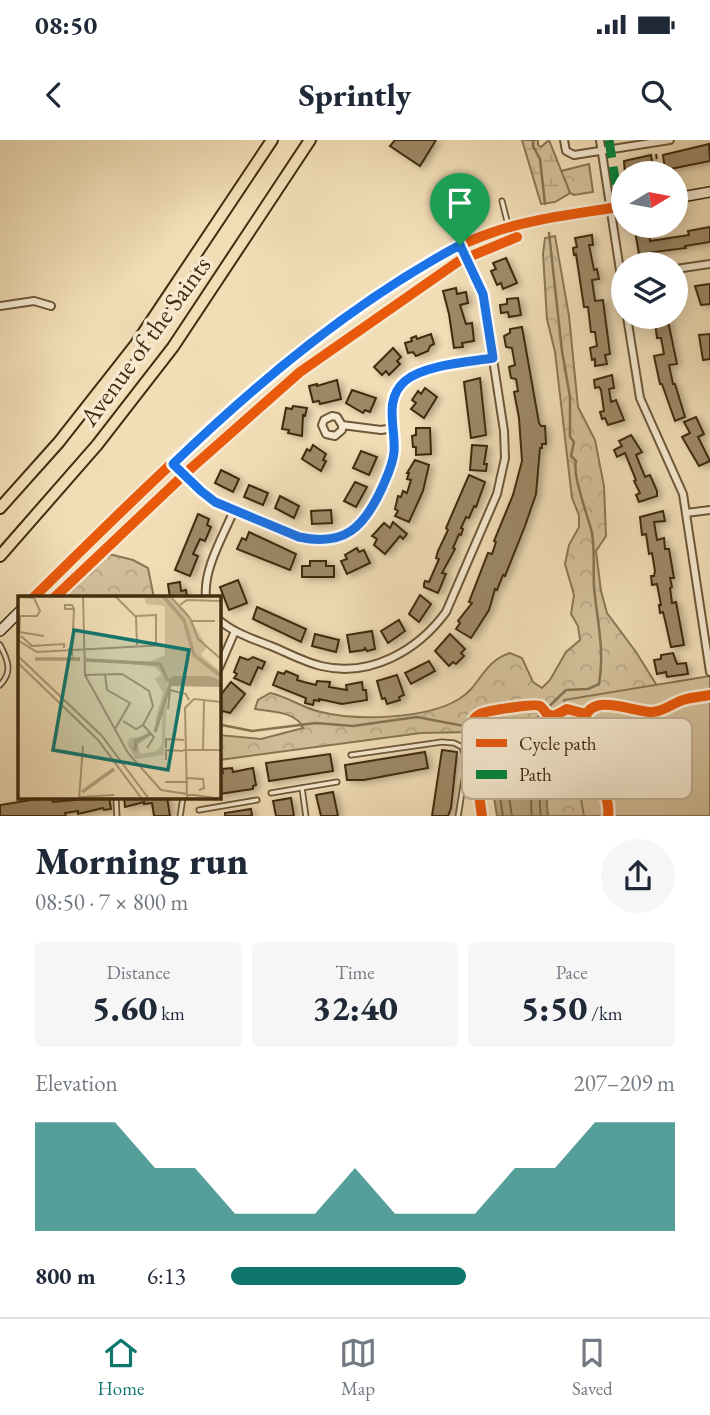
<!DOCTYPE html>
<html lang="en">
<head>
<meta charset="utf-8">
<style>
	body { margin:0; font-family:"EB Garamond",serif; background:#f6f6f7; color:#1f2937; height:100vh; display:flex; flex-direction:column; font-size:26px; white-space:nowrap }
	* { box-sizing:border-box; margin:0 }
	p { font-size:23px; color:#747a83 }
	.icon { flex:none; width:38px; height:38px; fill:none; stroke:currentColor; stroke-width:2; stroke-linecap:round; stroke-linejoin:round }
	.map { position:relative; height:676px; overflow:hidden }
	.side { display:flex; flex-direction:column; background:#fff; flex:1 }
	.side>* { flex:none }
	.needle { width:46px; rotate:80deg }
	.controls { position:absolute; left:611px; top:21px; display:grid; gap:14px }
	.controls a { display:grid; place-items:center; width:77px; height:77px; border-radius:50%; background:#fff; box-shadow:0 4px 18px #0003; font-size:35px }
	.pin { position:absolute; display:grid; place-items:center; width:60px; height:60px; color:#fff; margin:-72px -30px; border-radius:50% 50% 50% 0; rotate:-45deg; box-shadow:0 0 7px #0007 }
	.pin .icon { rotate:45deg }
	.round { display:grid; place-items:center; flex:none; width:74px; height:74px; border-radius:37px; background:#f6f6f7 }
	.overview { display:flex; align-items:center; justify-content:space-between; height:119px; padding:0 35px }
	h1 { font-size:38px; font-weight:800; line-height:52px }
	.figures { display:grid; grid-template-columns:repeat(3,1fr); gap:10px; height:119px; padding:7px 35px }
	.figures div { display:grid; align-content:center; border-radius:7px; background:#f6f6f7; text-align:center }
	.figures b { font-size:35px; font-weight:800 }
	.figures small { font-size:19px; font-weight:400 }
	.figures p { font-size:19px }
	.chart { height:196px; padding:14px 35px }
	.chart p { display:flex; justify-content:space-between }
	.chart svg { width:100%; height:126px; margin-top:7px; fill:#0f766e; opacity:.7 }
	ul { padding:0 35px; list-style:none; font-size:23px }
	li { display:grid; grid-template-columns:112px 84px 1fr; align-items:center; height:52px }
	li i { height:18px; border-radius:9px; background:#0f766e }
	.status { display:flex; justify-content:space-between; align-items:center; height:49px; padding:0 35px; background:#fff; direction:ltr }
	.status svg { height:19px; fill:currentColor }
	header { display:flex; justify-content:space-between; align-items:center; height:91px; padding:0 35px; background:#fff; font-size:32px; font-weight:800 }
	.tab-bar { display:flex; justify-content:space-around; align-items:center; height:98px; border-top:2px solid #e0e1e3; background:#fff; font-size:19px; color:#747a83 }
	.tab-bar a { display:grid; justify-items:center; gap:4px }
	.tab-bar .active { color:#0f766e }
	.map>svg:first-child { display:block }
	.forest { fill:url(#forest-crowns); stroke:#8a7654; stroke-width:2 }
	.wetland { fill:url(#wetland-marsh); stroke:#8a7654; stroke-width:2 }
	.green { fill:#d3bf9a; stroke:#8a7654; stroke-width:2 }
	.water { fill:#b5a17d; stroke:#877251; stroke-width:2 }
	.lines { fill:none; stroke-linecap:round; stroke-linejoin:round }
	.shore { stroke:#7b6646; stroke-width:2 }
	.stream { stroke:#877251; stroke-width:2.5 }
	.building { fill:#9d8866; stroke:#412c0f; stroke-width:2; filter:url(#shadow) }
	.lane-casing { stroke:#6d5839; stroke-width:7 }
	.street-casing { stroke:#6d5839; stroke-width:10 }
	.secondary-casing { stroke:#412c0f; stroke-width:12 }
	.highway-casing { stroke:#412c0f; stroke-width:14 }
	.path { stroke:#412c0f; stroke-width:2; stroke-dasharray:5 3.5; stroke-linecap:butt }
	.lane { stroke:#f6e9d0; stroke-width:3.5 }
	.street { stroke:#f6e9d0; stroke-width:6 }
	.secondary { stroke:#f6e9d0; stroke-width:9 }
	.highway { stroke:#f1ddb6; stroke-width:10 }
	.quiet { stroke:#00873e; stroke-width:9; stroke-dasharray:18 9; stroke-linecap:butt }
	.cycleway-casing { stroke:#f6e9d0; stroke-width:15 }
	.cycleway { stroke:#e8590c; stroke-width:10 }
	.route-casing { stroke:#fff; stroke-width:14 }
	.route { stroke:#1a73e8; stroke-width:9 }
	.labels { text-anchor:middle; stroke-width:7; stroke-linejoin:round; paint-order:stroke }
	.street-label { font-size:26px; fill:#412c0f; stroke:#f6e9d0 }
	.inset-river { fill:none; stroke:#b5a17d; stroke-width:3.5 }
	.inset-road { fill:none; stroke:#ab9673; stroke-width:2 }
	.view { fill:#0f766e; fill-opacity:0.15; stroke:#0f766e; stroke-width:3.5 }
	.inset-edge { fill:none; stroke:#412c0f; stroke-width:3.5 }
	.key { fill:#f6e9d0; stroke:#c0b096; stroke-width:2 }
	.key-label { font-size:19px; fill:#412c0f }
</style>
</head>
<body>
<div class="status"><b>08:50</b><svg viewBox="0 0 49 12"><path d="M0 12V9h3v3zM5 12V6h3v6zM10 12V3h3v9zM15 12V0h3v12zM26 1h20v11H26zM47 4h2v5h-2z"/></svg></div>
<header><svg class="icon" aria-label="back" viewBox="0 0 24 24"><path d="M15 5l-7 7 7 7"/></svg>Sprintly<svg class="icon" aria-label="search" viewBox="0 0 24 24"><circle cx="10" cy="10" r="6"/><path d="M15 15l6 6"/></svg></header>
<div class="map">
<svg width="710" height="677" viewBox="0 0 710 677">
	<defs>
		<pattern id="forest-crowns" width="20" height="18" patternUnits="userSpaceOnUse" patternTransform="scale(1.75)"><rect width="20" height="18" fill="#d3bf9a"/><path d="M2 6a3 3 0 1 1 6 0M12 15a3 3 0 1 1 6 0" fill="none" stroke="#b6a484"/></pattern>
		<pattern id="wetland-marsh" width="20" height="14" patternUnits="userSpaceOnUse" patternTransform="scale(1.75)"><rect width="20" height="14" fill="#d3bf9a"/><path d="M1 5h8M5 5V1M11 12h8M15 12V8" fill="none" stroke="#b6a484"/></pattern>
		<filter id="shadow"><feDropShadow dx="4" dy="2" stdDeviation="3.5" flood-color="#0004"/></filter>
	</defs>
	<rect width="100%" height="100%" fill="#f1ddb6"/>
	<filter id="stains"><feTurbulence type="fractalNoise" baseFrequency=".00286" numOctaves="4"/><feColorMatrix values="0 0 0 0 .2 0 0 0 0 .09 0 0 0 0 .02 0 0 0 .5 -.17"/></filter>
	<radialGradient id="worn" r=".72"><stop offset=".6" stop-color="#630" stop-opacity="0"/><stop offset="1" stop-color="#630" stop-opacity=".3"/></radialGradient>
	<g class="forest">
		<path d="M589,24L593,52L574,55L570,53L561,31Z"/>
		<path d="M555,96L569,176L578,267L595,300L604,346L606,396L596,411L601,451L607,473L636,512L656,544L597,676H548C541,637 558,619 524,585H511L487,593L486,596L472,592L471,587L468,588L469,592L421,593L219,620V595L261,599L303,588C296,571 271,572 255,569L258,560L270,553C289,557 302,568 321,572C357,581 427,579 459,559C481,546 482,522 510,513L522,518L533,542L542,548L550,540L566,512L580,500L578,486L571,474L574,455L565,424L569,405L579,387V375L572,358L555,212L547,179L543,114L545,98Z"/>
		<path d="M109,414L133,420L148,428L154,458H63Z"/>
	</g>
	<path class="wetland" d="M522,0H538V5L541,7L549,0L570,53L555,62L541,64Z"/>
	<path class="green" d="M710,536V676H584L564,560Z"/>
	<path class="water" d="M517,583C557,595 543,647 548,676H497L484,598L487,593Z"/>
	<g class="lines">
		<g class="shore">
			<path d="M503,677L492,600L494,598L517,590C549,609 536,646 541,677"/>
			<path d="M512,677L502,608L504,605L516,601C540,617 528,652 532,677"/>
		</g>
		<g class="stream">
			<path d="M533,0V6L540,19L545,64"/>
			<path d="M219,582L222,585L252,591L316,583L353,586L417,577L464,586L485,599"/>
			<path d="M523,585L532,583L566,550L588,549L599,544C605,511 597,480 594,447C593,429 595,411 592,393C588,376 572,335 576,321L571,316L574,302L570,297V257L562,211L549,93"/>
		</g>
	</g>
	<g class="building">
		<path d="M395,0H436L420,26L390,6Z"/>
		<path d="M709,4L710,21L665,30L663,15Z"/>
		<path d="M651,15L653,30L625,33L624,21Z"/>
		<path d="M710,87V102L685,106L686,108L639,114L635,91L648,89L650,101L689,95L688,91Z"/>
		<path d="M592,95L593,105H589L594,130L597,129L599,139L592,140L595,161L603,160L610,214L605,215L607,224L595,226V219L592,220L590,208L597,206L595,192H591L588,167H584L576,114L574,115L573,108L577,107L575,98Z"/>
		<path d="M506,118L517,143L503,149L501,143L497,145L491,131L496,129L493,123Z"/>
		<path d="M710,144V164L701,165L695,146Z"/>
		<path d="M456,148L457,154L466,152L468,163L460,165L466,184L472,183L474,201L462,203L463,207L454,208L449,174L443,151Z"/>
		<path d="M518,158L521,175L509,177L508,172L501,173L500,165L507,164V159Z"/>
		<path d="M668,181L677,224L669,225L673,244H675L685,277L675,281L662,244H660L654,216L664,214L661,198H657L655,183Z"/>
		<path d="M522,187L539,283L541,286H545L546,304H542V308H540L536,354L525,386L505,436L503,435L497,450L495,449L489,470L471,498L456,489L460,483L458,481L472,463L469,462L488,413L492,414L496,402L494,401L513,355L522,321L519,278L514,252L518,251L516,239L511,238L509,227L515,225L512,208L506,207L504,196L510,193V189Z"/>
		<path d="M431,194L434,204L430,206L428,211L416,216L413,212L408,213L405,203L412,201L411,198L416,196L417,199Z"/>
		<path d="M710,194V219L703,220L699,195Z"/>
		<path d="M393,208L401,217L397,221L400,224L389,235L386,231L382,235L374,227Z"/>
		<path d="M612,235L614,248L609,249L611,262L616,260L624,280L608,285L605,278L602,279L600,272L604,271L601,250L599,247L595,248L594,240Z"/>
		<path d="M480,238L486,295L471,298L464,242Z"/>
		<path d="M337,240L341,259L320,264L319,261L313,262L309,246L317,244V246Z"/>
		<path d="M425,248L437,257L424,278L411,269L416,263L412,260L418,251L421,254Z"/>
		<path d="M352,250L376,258L370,272L365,270L363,273L346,263Z"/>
		<path d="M293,266L307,268L305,276L303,275L302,296L288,293L289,290L282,289L286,268L292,269Z"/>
		<path d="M696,277L704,294L698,297L710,321L699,326L682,297L690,293L684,282Z"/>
		<path d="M416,288H430L431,314L416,315V307H413L412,296L416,295Z"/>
		<path d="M631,295L642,312L636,315L645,337L650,335L657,351V356L639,362L636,355L640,353L634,341L636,340L625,313L617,317L614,310L622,306L619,301Z"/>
		<path d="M313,305L326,314L323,320L326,321L321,331L302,319L307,309L310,311Z"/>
		<path d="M472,305L487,306L484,324H487L486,331L470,330Z"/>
		<path d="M361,311L377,317L369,335L353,328Z"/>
		<path d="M415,320L429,325L423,351L409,382L395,376L398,371L395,369L398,356L401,357L403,351L407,353L411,340L407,339L409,333H407Z"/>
		<path d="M221,330L239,339L233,352L215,343Z"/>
		<path d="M469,335L485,342L476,367L474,366L469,378L466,377L461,388L463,389L461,395L459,394L453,408L455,409L442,433L446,434L438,453L424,447V444L425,441L429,442L439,419L436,418L438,411L448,390L446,388Z"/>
		<path d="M355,342L367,347L356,367L344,361Z"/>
		<path d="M249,345L268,353L263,365L244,357Z"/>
		<path d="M280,356L299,366L294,378L275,368Z"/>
		<path d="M331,370L332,383L312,384L311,371Z"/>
		<path d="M663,371L665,381L654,382L657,400L664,398L665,409H669L674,438H670L672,447L670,448L672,463L676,462L684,505L671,507L665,480L663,472L660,473L659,465H661L657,444L652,445L651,436H654L655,431L652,413L649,414L646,394L642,395L640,377Z"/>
		<path d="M198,374L209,379L207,385L211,387L205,401L200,399L193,414L198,416L190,436L175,430Z"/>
		<path d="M393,382L407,394L403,399L400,396L385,414L374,405L377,399L372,396L384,383L390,388Z"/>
		<path d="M249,392L296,414L290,430L237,409L242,398L246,400Z"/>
		<path d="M357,408L359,412L364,410L370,423L347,434L341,421L347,419L345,415Z"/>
		<path d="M310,421H326V426H334V437H302V426H310Z"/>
		<path d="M238,440L247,463L229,470L220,447Z"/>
		<path d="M180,442L181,451L186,450L187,458H170L168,444Z"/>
		<path d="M420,455L431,464L419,482L409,474Z"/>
		<path d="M257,467L306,489L301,502L253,479Z"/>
		<path d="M399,480L405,491L388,503L381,491Z"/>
		<path d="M372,491L375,509L367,511L365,508L364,510L350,512L347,495Z"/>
		<path d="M315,494L339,500L336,512L312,506Z"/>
		<path d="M450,494L465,509L461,513L464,516L456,524L453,522L449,526L435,511Z"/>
		<path d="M673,513L677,524L686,523L688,534L667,537L666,532L657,534L654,520L661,519V515Z"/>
		<path d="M240,517L248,520L253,517L265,522L262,529L258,527L250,545L234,538L237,534L234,532Z"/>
		<path d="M429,521L435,531L411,544L405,533Z"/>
		<path d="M286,531L298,536L297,540L304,542L316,545L317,541L330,542L329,547L347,550L346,545L362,542L363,550H366L367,560L342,564L319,559V561L314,560L313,565L305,563L306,558L273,545L278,532L284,534Z"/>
		<path d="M397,535L404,555L399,557L400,560L387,564L385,558L382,559L377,541Z"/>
		<path d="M231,542L245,554L230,573L223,571L219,577V557Z"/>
		<path d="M442,610L457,612L451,668L448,676H432Z"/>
		<path d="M425,612L428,628L364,640H347L345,625Z"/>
		<path d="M330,614L333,631L269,641L266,623Z"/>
		<path d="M232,628L233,632L253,628L256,645L253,646V649L219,654V634L223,633L222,629Z"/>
		<path d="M333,652L338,676H321L316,655Z"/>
		<path d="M50,657H52L53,662L109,657L111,669L104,670L103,668L78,674V671L65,673L66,676H0V665Z"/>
		<path d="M124,657H167L170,676H154L152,663L144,664V662L125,667Z"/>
		<path d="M291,658L294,676H276L273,661Z"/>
		<path d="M251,669L252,675L248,676H225V673Z"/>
	</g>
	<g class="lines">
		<g class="lane-casing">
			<g id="lane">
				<path d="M502,61L508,85"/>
				<path d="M0,505C8,520 13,532 0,545"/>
				<path d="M351,615L442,602L454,603L462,607L467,621L458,677"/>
				<path d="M302,648L306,677"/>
				<path d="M271,653L337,642"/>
				<path d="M116,657L117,677"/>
				<path d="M199,670L257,660"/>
				<path d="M180,677L183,657"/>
			</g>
		</g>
		<g class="street-casing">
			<g id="street">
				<path d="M564,0L566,11L574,15L670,0"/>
				<path d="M600,0L623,150"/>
				<path d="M676,129L710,124"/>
				<path d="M0,166L34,161L51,166"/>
				<path d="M627,177L640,258L683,354L710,532"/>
				<path d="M342,285V290L335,296L326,294L322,285L324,280L332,276L337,277L342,285L381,290L393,288"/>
				<path d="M173,324L215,362L299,397C345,407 364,386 382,348C387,336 393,325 394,312C396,290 384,264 401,245C419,225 467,222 493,218"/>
				<path d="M686,373L710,370"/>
				<path d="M206,458C203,429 223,397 234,370"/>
				<path d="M219,480C234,493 253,499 271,506C288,513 304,522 321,526C371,538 418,510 446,472L497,354L505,318L504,291L483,154L460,105"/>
				<path d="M219,528L235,491"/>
			</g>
		</g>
		<g class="secondary-casing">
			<g id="secondary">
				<path d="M676,58L710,52"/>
				<path d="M33,458C138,355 242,249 364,166C403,139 442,110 488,94C531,78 578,74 623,66"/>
				<path d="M0,491L19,472"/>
			</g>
		</g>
		<g class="highway-casing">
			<g id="highway">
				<path d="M0,368L59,302L136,204L272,0"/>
				<path d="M0,416L97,305L173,207L310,0"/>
			</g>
		</g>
		<path class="path" d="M656,14L659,33"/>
		<use href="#lane" class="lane"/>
		<use href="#street" class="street"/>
		<use href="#secondary" class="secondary"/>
		<use href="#highway" class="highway"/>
		<path class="quiet" d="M609,0L617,52"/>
		<g class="cycleway-casing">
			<g id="cycleway">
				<path d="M33,458C138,355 242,249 364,166C403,139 442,110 488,94C531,78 578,74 623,66"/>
				<path d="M54,458L188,331L300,232L459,121L517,97"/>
				<path d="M482,677L470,587C472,582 474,577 480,574C486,571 535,563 540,566C542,567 546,573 547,574L554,576L567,569L586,574"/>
				<path d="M608,677C611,656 597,640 589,621C583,607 581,594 585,579C591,551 635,573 653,572C665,571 673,563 683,560C692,557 701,557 710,555"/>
			</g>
		</g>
		<use href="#cycleway" class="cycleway"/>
	</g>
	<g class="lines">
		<g class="route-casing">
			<path id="route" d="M460,105L483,154L493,218C469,222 423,225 405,241C383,260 396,288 394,312C393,325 387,336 382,348C364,387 345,407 299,397L215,362L201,351L173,324C260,240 354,162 460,105Z"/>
		</g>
		<use href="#route" class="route"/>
	</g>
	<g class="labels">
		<g class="street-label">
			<text transform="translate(145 201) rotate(-54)" y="9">Avenue of the Saints</text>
		</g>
	</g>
	<g transform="translate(18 456)">
		<rect width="203" height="203" fill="#f1ddb6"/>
		<path d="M146,0L179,58L203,76V84L188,80L150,83L146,159L118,163L109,148L112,142L133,139L120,149L122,158L139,155L144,148V121L139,128L137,125L145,97L137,83L144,78L137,71L68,63L130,66L147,59L181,70L147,19Z" fill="#d3bf9a"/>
		<path d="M126,0H152L168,15L189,51L183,59L203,76L147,75V10L128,8Z" fill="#d3bf9a"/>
		<path d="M155,80H191L203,84V91L151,90L150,84Z" fill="#b5a17d"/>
		<path class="inset-river" d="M145,0L166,24L176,59L203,80M17,63H62M68,64L142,68L150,85M137,136L152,89M117,155L118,145L132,138M64,196L96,173"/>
		<path class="inset-road" d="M65,0L67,79L110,157L143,194L203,203M97,0L118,21L119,49M152,0L172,22L180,43L203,63M0,1L16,2L22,15L19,20H2M47,9H54L56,13H47ZM162,9L169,4L203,5M2,20L1,45L19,56L147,49M118,20L138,19V48M174,25H197M1,36L26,40M3,40L14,50L46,48V52M51,52L54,58L56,13M0,60L84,140L131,203M0,67L80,144L124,203M87,78L89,94L112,107L97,133M67,79L104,78L131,95L135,110L125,129L118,133L105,125M150,113L152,94L168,98L171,104M125,129L136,141L129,152M148,152V143L166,144M165,154H203M185,154L186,104M148,164V154L165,155M169,182L185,183L186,192L181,194M147,186H170M62,201L96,199M61,203L65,150M169,203L167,112L176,103L203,106"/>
		<path class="view" d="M56,34L171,54L150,174L35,154Z"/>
		<rect width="203" height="203" class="inset-edge"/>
	</g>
	<rect x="462" y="578" width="230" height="81" rx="10" class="key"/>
	<rect x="476" y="599" width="31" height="8" fill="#e8590c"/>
	<rect x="476" y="630" width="31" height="9" fill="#00873e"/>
	<g class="key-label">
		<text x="519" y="610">Cycle path</text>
		<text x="519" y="641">Path</text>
	</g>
	<rect width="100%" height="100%" filter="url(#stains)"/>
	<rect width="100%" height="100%" fill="url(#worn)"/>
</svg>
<div class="controls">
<a><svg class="needle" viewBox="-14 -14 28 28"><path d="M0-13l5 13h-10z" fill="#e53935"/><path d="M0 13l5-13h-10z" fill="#747a83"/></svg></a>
<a><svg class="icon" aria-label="layers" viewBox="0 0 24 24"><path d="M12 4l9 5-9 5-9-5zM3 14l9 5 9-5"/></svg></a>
</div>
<div class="pin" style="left:460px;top:105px;background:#1e9e55"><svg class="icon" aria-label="arrive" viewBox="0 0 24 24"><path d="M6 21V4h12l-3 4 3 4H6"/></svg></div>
</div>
<section class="side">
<div class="overview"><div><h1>Morning run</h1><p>08:50 · 7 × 800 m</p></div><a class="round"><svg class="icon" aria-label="share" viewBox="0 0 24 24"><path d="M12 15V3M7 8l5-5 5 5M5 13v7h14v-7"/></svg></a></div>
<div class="figures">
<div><p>Distance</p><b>5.60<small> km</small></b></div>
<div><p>Time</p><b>32:40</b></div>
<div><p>Pace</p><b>5:50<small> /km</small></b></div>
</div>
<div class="chart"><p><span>Elevation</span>207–209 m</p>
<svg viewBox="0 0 160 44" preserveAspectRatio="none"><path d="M0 44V6L10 6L20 6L30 22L40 22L50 38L60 38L70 38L80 22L90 38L100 38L110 38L120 22L130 22L140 6L150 6L160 6V44z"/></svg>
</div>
<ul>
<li><b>800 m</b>6:13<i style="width:53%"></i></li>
</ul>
</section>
<nav class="tab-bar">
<a class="active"><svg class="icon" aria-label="home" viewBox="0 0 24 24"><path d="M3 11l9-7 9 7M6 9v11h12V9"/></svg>Home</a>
<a><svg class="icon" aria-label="map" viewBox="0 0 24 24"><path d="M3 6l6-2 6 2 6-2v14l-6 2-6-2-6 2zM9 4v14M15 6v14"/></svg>Map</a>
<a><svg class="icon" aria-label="saved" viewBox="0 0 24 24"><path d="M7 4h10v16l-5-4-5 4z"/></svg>Saved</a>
</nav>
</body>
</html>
